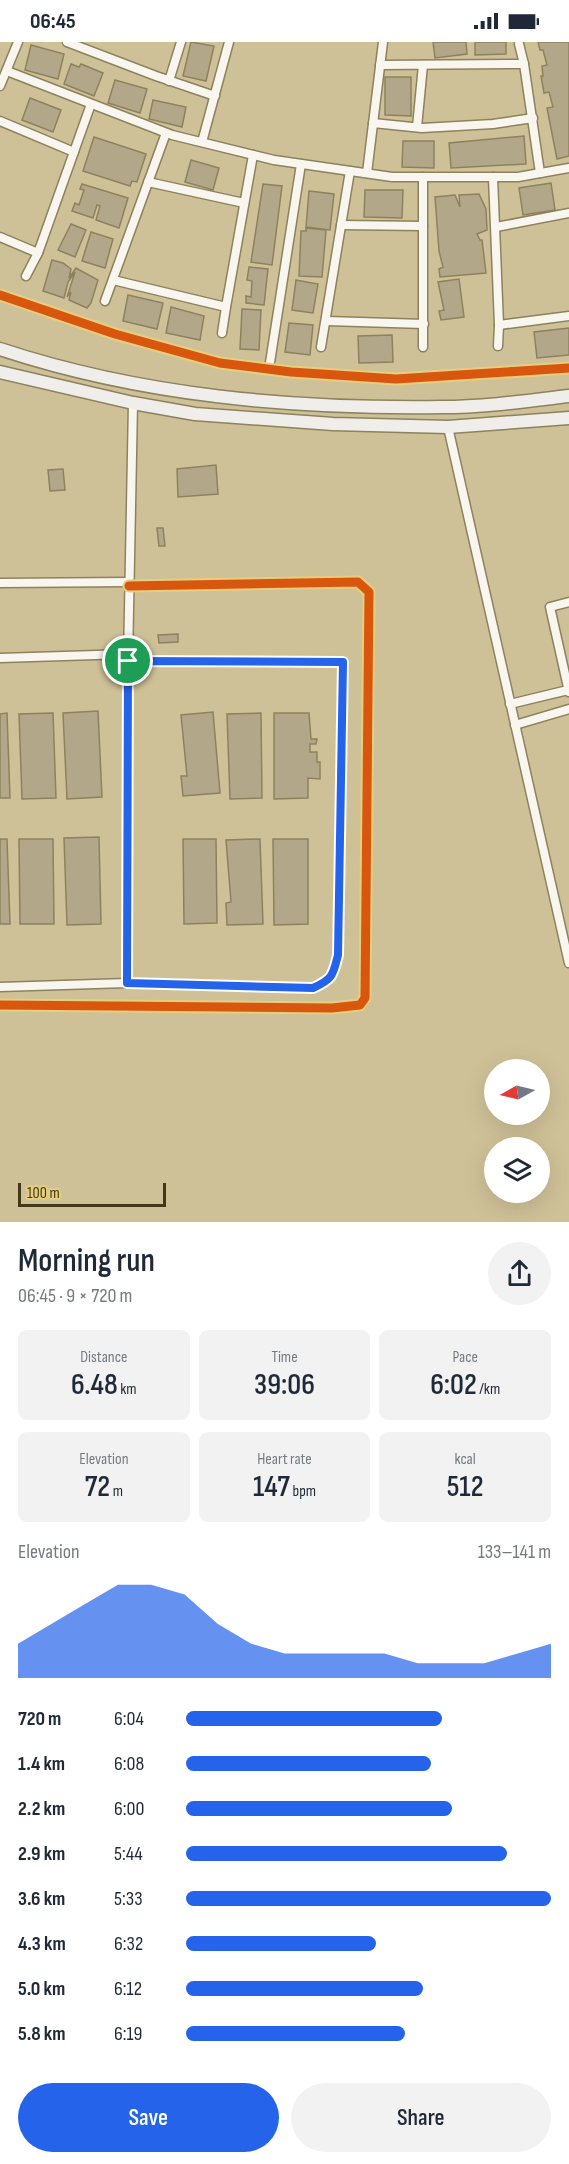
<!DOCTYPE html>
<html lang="en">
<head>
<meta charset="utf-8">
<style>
	body { margin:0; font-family:"Sofia Sans Condensed",sans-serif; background:#f2f2f3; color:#1f2937; height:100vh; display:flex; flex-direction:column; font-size:22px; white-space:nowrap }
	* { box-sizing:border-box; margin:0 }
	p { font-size:20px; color:#747a83 }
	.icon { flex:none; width:33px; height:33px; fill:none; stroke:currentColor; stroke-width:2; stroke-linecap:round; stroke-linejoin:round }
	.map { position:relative; height:1180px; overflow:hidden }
	.details { display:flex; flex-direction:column; background:#fff; flex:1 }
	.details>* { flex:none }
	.needle { width:39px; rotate:262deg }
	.buttons { position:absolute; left:484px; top:1017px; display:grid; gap:12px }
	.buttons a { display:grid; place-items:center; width:66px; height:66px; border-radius:50%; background:#fff; box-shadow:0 6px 24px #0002; font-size:30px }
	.scale { position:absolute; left:18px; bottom:15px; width:148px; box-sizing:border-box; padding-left:6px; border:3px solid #433917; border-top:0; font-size:16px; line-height:21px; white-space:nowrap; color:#433917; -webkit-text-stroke:4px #e7ce7f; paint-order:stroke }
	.pin { position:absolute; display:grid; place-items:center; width:51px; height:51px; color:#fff; margin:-26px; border:3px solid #fff; border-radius:50%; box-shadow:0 2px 6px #0007 }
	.round { display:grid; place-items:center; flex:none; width:63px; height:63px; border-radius:32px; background:#f2f2f3 }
	.overview { display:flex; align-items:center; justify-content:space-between; height:102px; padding:0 18px }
	h1 { font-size:33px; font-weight:600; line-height:45px }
	.stats { display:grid; grid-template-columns:repeat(3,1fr); gap:9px; height:102px; padding:6px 18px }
	.stats div { display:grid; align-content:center; border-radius:9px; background:#f2f2f3; text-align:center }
	.stats b { font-size:30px; font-weight:600 }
	.stats small { font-size:16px; font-weight:400 }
	.stats p { font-size:16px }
	.chart { height:168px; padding:12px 18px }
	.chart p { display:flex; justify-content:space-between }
	.chart svg { width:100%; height:108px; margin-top:6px; fill:#2563eb; opacity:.7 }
	.action { display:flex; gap:12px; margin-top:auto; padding:12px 18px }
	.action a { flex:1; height:69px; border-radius:36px; background:#2563eb; color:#fff; font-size:24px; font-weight:600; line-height:69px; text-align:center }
	.action a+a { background:#f2f2f3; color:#1f2937 }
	ul { padding:0 18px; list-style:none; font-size:20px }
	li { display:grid; grid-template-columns:96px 72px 1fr; align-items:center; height:45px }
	li i { height:15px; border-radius:8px; background:#2563eb }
	.status { display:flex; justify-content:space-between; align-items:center; height:42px; padding:0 30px; background:#fff; direction:ltr }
	.status svg { height:16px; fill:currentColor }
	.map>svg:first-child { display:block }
	.building { fill:#b2a889; stroke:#8d825d; stroke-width:1.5 }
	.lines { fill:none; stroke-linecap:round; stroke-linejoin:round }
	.street-casing { stroke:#8c825d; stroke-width:11 }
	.secondary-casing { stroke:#8c825d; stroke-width:15 }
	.street { stroke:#f8f6ef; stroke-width:8 }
	.secondary { stroke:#f0eeea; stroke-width:12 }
	.cycleway-casing { stroke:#e7ce7f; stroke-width:13 }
	.cycleway { stroke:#d8560d; stroke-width:9 }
	.route-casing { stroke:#fff; stroke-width:12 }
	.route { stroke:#2563eb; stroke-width:8 }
</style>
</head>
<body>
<div class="status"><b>06:45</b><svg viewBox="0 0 49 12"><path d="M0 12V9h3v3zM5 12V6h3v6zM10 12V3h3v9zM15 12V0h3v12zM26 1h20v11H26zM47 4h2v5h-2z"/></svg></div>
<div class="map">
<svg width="569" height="1180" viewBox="0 0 569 1180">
	<rect width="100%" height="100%" fill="#cfc197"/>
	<g class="building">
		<path d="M191,0L214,4L206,39L183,34Z"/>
		<path d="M433,0H466L467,12L435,16Z"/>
		<path d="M475,0H506V12L475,13Z"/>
		<path d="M538,0H569V114L557,117L547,66L553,65L549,50L544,51L541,34H543L542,24L547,23L543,8H540Z"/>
		<path d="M31,3L64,12L58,37L25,28Z"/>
		<path d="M71,22L79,25L81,22L103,31L94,54L64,42Z"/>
		<path d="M385,35H411V74L385,73Z"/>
		<path d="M115,38L147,47L140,71L108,61Z"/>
		<path d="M30,56L61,68L53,90L22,78Z"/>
		<path d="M153,58L186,65L182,85L149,77Z"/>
		<path d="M524,94L526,122L451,126L449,101Z"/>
		<path d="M94,95L146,112L137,140L132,139L130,144L83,129Z"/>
		<path d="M403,99H434V126L402,125Z"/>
		<path d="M191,118L219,126L213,148L185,140Z"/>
		<path d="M551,141L555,168L523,173L519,146Z"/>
		<path d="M82,142L128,156L119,186L96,178L100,164L97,163L93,176L72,169L75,161L79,163L84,148L80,147Z"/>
		<path d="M263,142L282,144L272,223L251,220Z"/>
		<path d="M365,148H403L402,176L364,175Z"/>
		<path d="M309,149L334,152L330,188L306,185Z"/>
		<path d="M479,152L486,167L487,188L477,192L480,198H482L486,231L440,235L439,227L443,225L439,209L435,155L455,153L460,165L459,153Z"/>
		<path d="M71,182L86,188L75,215L58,208Z"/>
		<path d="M306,186L326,188L322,235L299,234L301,189H306Z"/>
		<path d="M91,190L113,197L105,226L82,219Z"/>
		<path d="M52,218L63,221L71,227L69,236L76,226L98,238L91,261L87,266L69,258L71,250L67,255L75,230L68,240L64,256L43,249Z"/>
		<path d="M249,225L268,227L264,263L246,261V254L251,255L252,239L247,238Z"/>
		<path d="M459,237L464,275L441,278L439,269L444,268L438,240Z"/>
		<path d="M296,238L318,242L313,271L292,268Z"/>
		<path d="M128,253L163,261L157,287L123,279Z"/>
		<path d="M171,265L204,274L200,298L166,291Z"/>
		<path d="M242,267L261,268L259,308L240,307Z"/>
		<path d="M289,281L313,283L310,313L285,310Z"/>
		<path d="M569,286V313L537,316L534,290Z"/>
		<path d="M392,293L393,320L359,321L358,294Z"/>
		<path d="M216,423L218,452L178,455L177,427Z"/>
		<path d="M63,427L65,448L50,449L48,428Z"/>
		<path d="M157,486H163L165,504H159Z"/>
		<path d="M178,592V600L159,601L158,593Z"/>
		<path d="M98,669L102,755L67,757L63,671Z"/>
		<path d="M213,670L220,751L183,754L181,734H187L181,673Z"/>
		<path d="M7,671L10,756H0V672Z"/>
		<path d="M53,671L56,756L22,757L19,672Z"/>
		<path d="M261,671L262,756L230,757L227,672Z"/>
		<path d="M274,671H309L311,697H317L316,702H310V710H317V720H320V737L308,736V756L274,757Z"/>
		<path d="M99,795L101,882L67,883L64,796Z"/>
		<path d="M0,797H7L10,882H0Z"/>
		<path d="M19,797H53L54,882H20Z"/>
		<path d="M183,797H216L217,881L184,882Z"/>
		<path d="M260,797L263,882L227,883L226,861L231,860L226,798Z"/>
		<path d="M273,797H308V882L274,883Z"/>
	</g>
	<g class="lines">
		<g class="street-casing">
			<g id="street">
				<path d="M67,0L156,34L215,54"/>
				<path d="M519,2L524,22L540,131"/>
				<path d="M380,23L524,22"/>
				<path d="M7,29L172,93L274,118L392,135H518L569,126"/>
				<path d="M169,39L181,0"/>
				<path d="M0,44L18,0"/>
				<path d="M0,79L74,110"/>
				<path d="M373,81L422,86L493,82L533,76"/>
				<path d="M417,85L423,23"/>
				<path d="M202,100L229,0"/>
				<path d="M367,131L383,0"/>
				<path d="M493,135L499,283L498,304"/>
				<path d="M148,140L244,161"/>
				<path d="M341,183L423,184"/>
				<path d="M496,185L569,171"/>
				<path d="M0,195L38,211"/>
				<path d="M26,234L38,211L91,62"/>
				<path d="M113,238L226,265L253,113"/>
				<path d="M0,253L115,292L220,321L291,330L396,337L569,326"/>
				<path d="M105,259L166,91"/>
				<path d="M327,279L424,282"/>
				<path d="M499,283L569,274"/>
				<path d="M222,291L226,265"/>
				<path d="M321,305L350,129"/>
				<path d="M423,305V135"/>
				<path d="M269,327L301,122"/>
				<path d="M448,385L569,921"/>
				<path d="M0,541L130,540"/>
				<path d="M569,560L550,565L569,650"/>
				<path d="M0,616L128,612"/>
				<path d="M510,662L568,648"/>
				<path d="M515,683L569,667"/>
				<path d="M127,941L128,619L133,361"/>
				<path d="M0,945L127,941L313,946C333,938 333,933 338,913L343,620L128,619"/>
				<path d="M0,963L332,966L360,963L365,956L369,550L358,540L129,544"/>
			</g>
		</g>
		<g class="secondary-casing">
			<g id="secondary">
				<path d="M0,307C142,354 293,367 442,365C484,365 527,359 569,354"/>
				<path d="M0,330L133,361L195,372L333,382L448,385L569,376"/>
			</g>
		</g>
		<use href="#street" class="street"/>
		<use href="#secondary" class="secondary"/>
		<g class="cycleway-casing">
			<g id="cycleway">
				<path d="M0,253L115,292L220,321L291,330L396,337L569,326"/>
				<path d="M0,963L332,966L360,963L365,956L369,550L358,540L129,544"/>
			</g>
		</g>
		<use href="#cycleway" class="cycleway"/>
	</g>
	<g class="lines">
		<g class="route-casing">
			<path id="route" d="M128,619L343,620L338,913C333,933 333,937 313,946L127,941Z"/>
		</g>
		<use href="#route" class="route"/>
	</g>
</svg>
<div class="buttons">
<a><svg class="needle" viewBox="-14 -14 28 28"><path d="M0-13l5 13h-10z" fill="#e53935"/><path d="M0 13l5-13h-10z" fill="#747a83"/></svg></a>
<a><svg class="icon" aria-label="layers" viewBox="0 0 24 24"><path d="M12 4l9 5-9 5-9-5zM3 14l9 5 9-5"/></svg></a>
</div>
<div class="scale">100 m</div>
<div class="pin" style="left:128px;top:619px;background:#1e9e55"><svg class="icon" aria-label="arrive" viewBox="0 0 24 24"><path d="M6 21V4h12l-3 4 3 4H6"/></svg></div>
</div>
<section class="details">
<div class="overview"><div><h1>Morning run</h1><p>06:45 · 9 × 720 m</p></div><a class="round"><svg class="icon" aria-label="share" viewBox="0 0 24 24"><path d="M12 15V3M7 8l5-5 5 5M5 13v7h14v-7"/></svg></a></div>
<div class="stats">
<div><p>Distance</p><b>6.48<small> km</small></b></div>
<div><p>Time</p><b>39:06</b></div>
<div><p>Pace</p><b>6:02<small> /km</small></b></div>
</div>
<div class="stats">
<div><p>Elevation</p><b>72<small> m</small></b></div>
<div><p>Heart rate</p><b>147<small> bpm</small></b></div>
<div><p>kcal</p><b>512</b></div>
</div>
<div class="chart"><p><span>Elevation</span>133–141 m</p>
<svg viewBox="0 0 160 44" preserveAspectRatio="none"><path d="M0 44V30L10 22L20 14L30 6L40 6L50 10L60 22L70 30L80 34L90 34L100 34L110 34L120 38L130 38L140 38L150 34L160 30V44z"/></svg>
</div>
<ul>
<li><b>720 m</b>6:04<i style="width:70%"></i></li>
<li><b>1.4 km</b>6:08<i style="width:67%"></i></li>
<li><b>2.2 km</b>6:00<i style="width:73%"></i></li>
<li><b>2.9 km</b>5:44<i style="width:88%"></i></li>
<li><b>3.6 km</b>5:33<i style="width:100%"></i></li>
<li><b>4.3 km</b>6:32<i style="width:52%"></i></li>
<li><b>5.0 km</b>6:12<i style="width:65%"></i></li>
<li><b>5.8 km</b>6:19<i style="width:60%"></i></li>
</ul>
<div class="action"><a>Save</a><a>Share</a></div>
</section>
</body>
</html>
